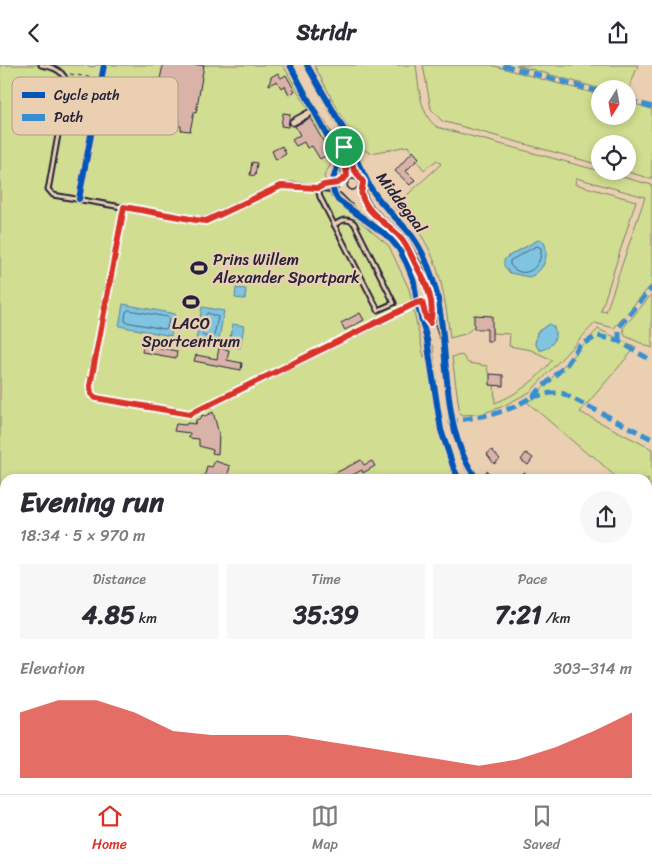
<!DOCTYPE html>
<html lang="en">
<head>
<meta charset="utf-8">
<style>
	body { margin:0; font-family:Sriracha,sans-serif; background:#f7f7f7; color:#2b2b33; height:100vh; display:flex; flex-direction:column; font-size:19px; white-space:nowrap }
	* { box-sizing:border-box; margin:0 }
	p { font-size:16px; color:#7c7c81 }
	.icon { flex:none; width:28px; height:28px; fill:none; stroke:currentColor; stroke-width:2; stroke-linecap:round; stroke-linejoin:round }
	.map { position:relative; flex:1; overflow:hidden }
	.details { position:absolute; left:0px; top:409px; width:652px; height:321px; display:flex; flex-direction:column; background:#fff; border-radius:15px 15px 0 0; box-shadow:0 2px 8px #0003 }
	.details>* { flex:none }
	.needle { width:32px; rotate:191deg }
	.buttons { position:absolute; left:591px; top:15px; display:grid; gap:10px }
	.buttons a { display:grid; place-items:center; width:45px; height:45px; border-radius:50%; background:#fff; box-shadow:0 2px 8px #0003; font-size:25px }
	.pin { position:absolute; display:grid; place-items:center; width:42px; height:42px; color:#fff; margin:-21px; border:2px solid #fff; border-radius:50%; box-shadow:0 1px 5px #0007 }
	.round { display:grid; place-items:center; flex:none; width:52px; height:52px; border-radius:26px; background:#f7f7f7 }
	.overview { display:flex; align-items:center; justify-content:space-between; height:85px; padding:0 20px }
	h1 { font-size:28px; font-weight:700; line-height:38px }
	.figures { display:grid; grid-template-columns:repeat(3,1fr); gap:8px; height:85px; padding:5px 20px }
	.figures div { display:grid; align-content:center; border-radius:0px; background:#f7f7f7; text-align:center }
	.figures b { font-size:25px; font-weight:700 }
	.figures small { font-size:14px; font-weight:400 }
	.figures p { font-size:14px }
	.chart { height:140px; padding:10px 20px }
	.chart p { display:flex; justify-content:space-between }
	.chart svg { width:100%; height:90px; margin-top:5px; fill:#d93025; opacity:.7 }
	header { display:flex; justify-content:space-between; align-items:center; height:65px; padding:0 20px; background:#fff; font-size:22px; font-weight:700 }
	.tabs { display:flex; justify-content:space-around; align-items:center; height:70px; border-top:1px solid #e1e1e2; background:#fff; font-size:14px; color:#7c7c81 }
	.tabs a { display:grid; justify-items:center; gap:2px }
	.tabs .current { color:#d93025 }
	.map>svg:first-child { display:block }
	.green { fill:#d1dd90; stroke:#7a8066; fill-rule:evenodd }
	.water { fill:#7fc4e0; stroke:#5a839e }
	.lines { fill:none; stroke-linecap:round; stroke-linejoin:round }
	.shore { stroke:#47637d; stroke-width:1 }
	.building { fill:#dab3a8; stroke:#22223b }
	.lane-casing { stroke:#22223b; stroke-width:7 }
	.street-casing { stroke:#22223b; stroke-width:9 }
	.secondary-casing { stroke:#22223b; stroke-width:11 }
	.highway-casing { stroke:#22223b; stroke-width:14 }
	.path { stroke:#22223b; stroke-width:1; stroke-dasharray:4 4; stroke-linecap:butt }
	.lane { stroke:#ead0b1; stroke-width:3 }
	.street { stroke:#ead0b1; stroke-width:5.5 }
	.secondary { stroke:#ead0b1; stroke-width:8 }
	.highway { stroke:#ead0b1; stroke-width:10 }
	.quiet { stroke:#398ed0; stroke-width:5; stroke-dasharray:10 5; stroke-linecap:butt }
	.cycleway-casing { stroke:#ead0b1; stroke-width:9 }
	.cycleway { stroke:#0057b8; stroke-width:6 }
	.route-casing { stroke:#fff; stroke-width:10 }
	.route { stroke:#d93025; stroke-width:6 }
	.labels { text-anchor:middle; stroke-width:5; stroke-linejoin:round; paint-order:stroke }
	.street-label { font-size:16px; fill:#22223b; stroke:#ead0b1 }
	.poi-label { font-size:16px; fill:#22223b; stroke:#ead0b1; text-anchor:start }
	.key { fill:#ead0b1; stroke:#ae9c8e; stroke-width:1 }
	.key-label { font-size:14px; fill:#22223b }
</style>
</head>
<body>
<header><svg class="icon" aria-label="back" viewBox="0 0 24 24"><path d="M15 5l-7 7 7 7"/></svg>Stridr<svg class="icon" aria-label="share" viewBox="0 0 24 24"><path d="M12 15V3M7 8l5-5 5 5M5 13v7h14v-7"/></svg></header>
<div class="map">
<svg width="652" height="729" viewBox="0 0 652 729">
	<rect width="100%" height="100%" fill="#ead0b1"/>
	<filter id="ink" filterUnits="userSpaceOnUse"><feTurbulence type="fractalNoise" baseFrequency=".02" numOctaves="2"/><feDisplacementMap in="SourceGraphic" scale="10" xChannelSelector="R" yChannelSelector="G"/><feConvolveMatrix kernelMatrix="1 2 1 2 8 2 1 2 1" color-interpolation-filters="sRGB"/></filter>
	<g filter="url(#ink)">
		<g class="green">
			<path d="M0,0H83L94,2L95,0H283L335,92L324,111L331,132L389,181L409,224L424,292L427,291C436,333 437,375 456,414H5V432L0,431Z"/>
			<path d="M314,0H416C419,20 419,49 437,62L652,120V219L614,263L595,258L530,327L501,342L481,349L460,350L452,292L462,290L468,298L487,301L488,307L494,316L495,338C518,329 538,314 552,295L531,285L509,281L510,269L492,268V264L474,262L465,269L450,273C446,239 441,200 421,170C414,159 404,151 394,142L441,99L437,95L424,105L414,92L408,81L371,88L358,82ZM576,113L645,132L606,247L601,246L636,136L575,119ZM540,174H541L543,201L532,211L507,192ZM549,259L543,285H540L535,279L537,267Z"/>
			<path d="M423,0H491L600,30V51H628V37L652,44V114L624,106H628V79H600V100L442,56L431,44Z"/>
			<path d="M516,0H638L628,27V24H601Z"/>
			<path d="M652,229V283L625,271L623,263Z"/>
			<path d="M598,264L636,282L580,347L652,384V418L648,423V414H618L592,390L590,391L527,337L532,334Z"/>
			<path d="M652,582V710H648V592Z"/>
			<path d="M329,725H502L542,729H378Z"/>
		</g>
		<g class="water">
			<path d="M540,174L544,177C550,192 543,207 529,212L510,208L504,201V195L507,192Z"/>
			<path d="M236,223L246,224L245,234L235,233Z"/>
			<path d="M123,239L175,249L171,271L119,261Z"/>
			<path d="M202,242L224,246L218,279L196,275Z"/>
			<path d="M233,259L244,261L240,283L228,281Z"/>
			<path d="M549,259L554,262C558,274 552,284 539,285L535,279L537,267Z"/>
		</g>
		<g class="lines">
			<g class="shore">
				<path d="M537,181L541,183C543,202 524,217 510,200V196Z"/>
				<path d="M129,245L167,252L169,255L167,263L164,264L126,257L125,255L126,247Z"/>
				<path d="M208,248L218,252L214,271L212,273L204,271L202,269L206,250Z"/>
			</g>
		</g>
		<g class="building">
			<path d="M163,0H204L196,48L194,47L190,66L181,65V61H178L179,51L153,47Z"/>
			<path d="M278,8L281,13L286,10L295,26L289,30L285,21L281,23L277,16L269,20L271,12Z"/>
			<path d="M283,48L290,49L288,62L281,61Z"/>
			<path d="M310,53L330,88L320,94L312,81L307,83L304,77L296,81L292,75L300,70L295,61Z"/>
			<path d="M282,81L286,89L276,95L272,86Z"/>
			<path d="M413,86L419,93L406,106L415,115L410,120L395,106Z"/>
			<path d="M252,97L257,98L255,111L250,110Z"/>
			<path d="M360,248L364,255L345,265L341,258Z"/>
			<path d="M474,250L492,251V276H487V264H474Z"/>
			<path d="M156,278L161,279L160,283L177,286L176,293L142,287L143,280L155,282Z"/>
			<path d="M219,283L229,285L227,295L242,298L241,305L194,296L196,290L217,294Z"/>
			<path d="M490,309L503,310V321L490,320Z"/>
			<path d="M213,347L219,369L218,389L212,388L213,385L199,381V374L189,373L190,368L174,366L176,359L186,360L187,358L195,359L196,355L201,353L202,350L205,351Z"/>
			<path d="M492,385L500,394L494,399L487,389Z"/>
			<path d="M526,388L533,393L528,400L521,395Z"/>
			<path d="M361,395L364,400L372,396L375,401L363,408L362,405L345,414H324Z"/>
			<path d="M215,396L230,401L227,414H204L207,401L212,402Z"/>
			<path d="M487,406L494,414H478Z"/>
			<path d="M524,407L534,414H519Z"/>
		</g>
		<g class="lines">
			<g class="lane-casing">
				<g id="lane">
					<path d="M41,0C54,2 65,6 67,20L49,120L48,124L53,130L196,155H206L281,121L293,120L343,126"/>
					<path d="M318,123L320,132L378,245L394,238L354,158C346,152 341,156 334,160"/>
					<path d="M318,123L323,120L341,116"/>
					<path d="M124,141L90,321L91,329L96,333L190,349L379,257"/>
				</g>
			</g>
			<g class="street-casing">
				<path id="street" d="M293,57L322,41"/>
			</g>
			<g class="secondary-casing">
				<g id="secondary">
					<path d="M298,0L344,82C350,88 351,97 354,104C356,108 360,111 362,114C367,124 358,130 350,130"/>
					<path d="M343,86L347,111"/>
					<path d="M358,110L351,109C344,112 341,117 343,124L370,151"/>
					<path d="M361,127C365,148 387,158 400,173C407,181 411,190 416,199C426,217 435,237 430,258"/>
					<path d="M416,200L420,215L422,237L437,281L448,369L461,405L467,414"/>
					<path d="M648,540L652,543"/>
				</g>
			</g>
			<g class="highway-casing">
				<g id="highway">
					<path d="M0,691H5"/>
					<path d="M0,706H5"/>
					<path d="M648,718H652"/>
					<path d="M577,725L617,729"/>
				</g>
			</g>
			<path class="path" d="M70,9L101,14"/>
			<use href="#lane" class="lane"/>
			<use href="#street" class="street"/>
			<use href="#secondary" class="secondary"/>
			<use href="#highway" class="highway"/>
			<g class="quiet">
				<path d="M503,0L600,27"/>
				<path d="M628,35L652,42"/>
				<path d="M619,276V262L652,223"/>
				<path d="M532,332L551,328H562L652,374"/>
				<path d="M448,357L494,349L514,342L532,332L567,299L579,281L598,271L619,276L652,296"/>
				<path d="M0,438L5,439"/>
			</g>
			<g class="cycleway-casing">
				<g id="cycleway">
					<path d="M290,0L339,93C337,111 326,117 338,135L389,172L399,184L406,197L414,217L417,238L427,275L441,365L454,404L459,414"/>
					<path d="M307,0C321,26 337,50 350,77C353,83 354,91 358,98C361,105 365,111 368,118C377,136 394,150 407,165C416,175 423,188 428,201C455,266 434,358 477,414"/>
					<path d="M79,134L104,0"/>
					<path d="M379,257L417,238L438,234"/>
				</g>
			</g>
			<use href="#cycleway" class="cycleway"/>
		</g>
	</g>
	<g class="lines" filter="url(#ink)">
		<g class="route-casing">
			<path id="route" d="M344,82L347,86L354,104L363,117C363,122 360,126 362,131C368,150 389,159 401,173C408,181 411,191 416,200C426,218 436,237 430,258L426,253L422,237L416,238L190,349L96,333L91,329L90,321L124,142L196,155L206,156L281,121L318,123L324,120L338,118L347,111Z"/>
		</g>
		<use href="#route" class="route"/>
	</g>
	<defs>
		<g id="stadium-bare" transform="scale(1.35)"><path d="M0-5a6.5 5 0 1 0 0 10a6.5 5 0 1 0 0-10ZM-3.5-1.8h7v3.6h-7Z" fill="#22223b" stroke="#ead0b1" stroke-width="2.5" paint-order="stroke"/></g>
	</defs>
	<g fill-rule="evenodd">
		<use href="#stadium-bare" x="199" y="203"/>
		<use href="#stadium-bare" x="191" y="237"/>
	</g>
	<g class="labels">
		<g class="street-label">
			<text transform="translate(402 137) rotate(53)" y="6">Middegaal</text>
		</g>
		<g class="poi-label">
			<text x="213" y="200">Prins Willem<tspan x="213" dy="18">Alexander Sportpark</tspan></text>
			<text x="191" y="264" text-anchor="middle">LACO<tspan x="191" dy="18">Sportcentrum</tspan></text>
		</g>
	</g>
	<rect x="12" y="12" width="166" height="58" rx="8" class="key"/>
	<rect x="22" y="27" width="23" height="6" fill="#0057b8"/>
	<rect x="22" y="49" width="23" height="7" fill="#398ed0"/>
	<g class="key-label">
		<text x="54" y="35">Cycle path</text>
		<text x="54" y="57">Path</text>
	</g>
</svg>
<div class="buttons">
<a><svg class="needle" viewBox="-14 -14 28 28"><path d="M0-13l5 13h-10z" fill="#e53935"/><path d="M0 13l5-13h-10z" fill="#7c7c81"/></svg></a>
<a><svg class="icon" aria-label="locate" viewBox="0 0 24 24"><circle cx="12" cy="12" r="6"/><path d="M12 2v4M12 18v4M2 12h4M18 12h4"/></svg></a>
</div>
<div class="pin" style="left:344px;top:82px;background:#1e9e55"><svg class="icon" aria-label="arrive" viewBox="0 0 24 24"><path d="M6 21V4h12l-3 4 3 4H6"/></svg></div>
<section class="details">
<div class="overview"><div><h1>Evening run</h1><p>18:34 · 5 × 970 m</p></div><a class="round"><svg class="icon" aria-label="share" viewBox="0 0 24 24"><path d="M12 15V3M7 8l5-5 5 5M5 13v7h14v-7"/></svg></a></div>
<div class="figures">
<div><p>Distance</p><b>4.85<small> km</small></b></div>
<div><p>Time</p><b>35:39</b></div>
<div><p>Pace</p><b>7:21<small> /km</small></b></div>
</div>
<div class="chart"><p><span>Elevation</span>303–314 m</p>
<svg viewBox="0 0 160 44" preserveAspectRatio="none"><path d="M0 44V12L10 6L20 6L30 12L40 21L50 23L60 23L70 23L80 26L90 29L100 32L110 35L120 38L130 35L140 29L150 21L160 12V44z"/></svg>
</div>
</section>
</div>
<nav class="tabs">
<a class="current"><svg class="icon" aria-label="home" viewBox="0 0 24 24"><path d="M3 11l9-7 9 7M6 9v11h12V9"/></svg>Home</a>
<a><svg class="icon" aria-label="map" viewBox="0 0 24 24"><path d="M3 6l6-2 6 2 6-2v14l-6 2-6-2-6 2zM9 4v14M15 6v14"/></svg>Map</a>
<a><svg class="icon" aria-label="saved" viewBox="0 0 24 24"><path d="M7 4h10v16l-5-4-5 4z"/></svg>Saved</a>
</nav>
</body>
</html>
